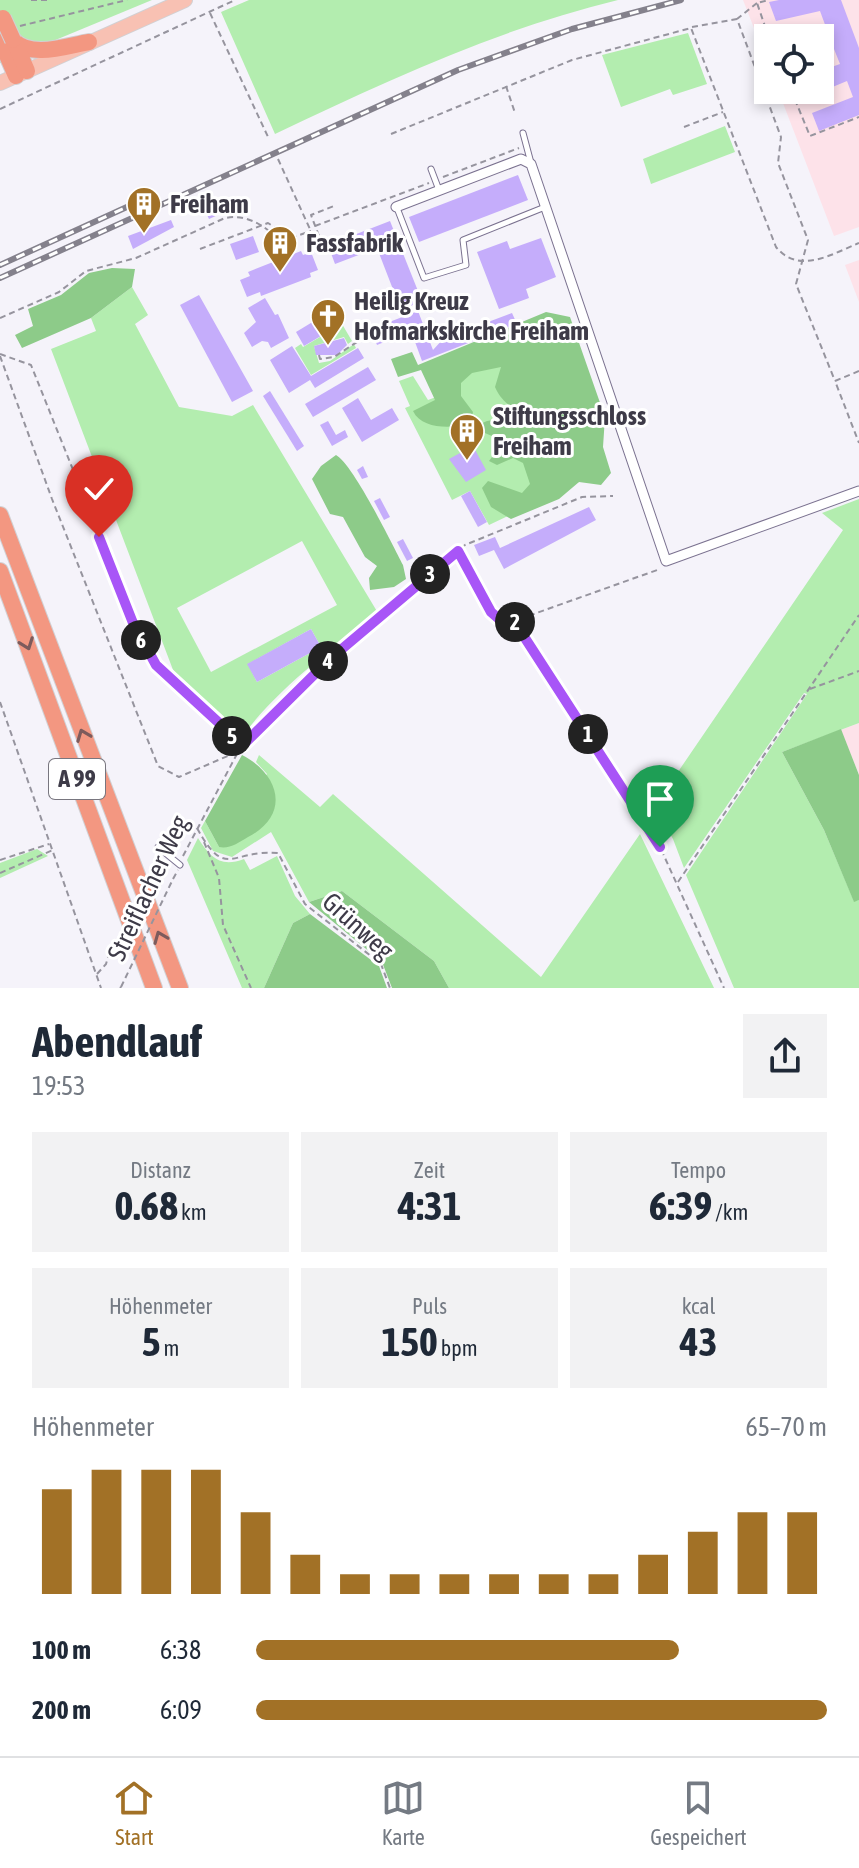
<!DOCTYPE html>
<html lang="de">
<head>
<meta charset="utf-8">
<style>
	body { margin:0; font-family:"Asap Condensed",sans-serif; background:#f2f2f3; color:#1f2937; height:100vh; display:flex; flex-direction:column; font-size:30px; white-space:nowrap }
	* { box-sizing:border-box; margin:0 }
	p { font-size:26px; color:#747a83 }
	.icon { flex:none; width:44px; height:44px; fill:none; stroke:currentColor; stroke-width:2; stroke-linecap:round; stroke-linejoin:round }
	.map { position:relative; height:988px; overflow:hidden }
	.side { display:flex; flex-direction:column; background:#fff; flex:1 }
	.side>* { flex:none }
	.fabs { position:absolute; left:754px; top:24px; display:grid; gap:16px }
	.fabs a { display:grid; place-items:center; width:80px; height:80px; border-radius:0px; background:#fff; box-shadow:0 4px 12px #0003; font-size:40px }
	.pin { position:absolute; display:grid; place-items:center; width:68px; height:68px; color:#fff; margin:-82px -34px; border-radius:50% 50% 50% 0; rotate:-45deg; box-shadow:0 0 8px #0007 }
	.pin .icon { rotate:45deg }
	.km { position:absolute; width:40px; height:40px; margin:-20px; border-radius:50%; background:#222; color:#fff; font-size:22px; line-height:40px; text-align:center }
	.round { display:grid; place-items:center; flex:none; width:84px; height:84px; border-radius:0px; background:#f2f2f3 }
	.head { display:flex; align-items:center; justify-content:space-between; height:136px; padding:0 32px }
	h1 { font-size:44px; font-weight:700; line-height:60px }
	.metrics { display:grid; grid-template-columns:repeat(3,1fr); gap:12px; height:136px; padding:8px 32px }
	.metrics div { display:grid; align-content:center; border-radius:0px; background:#f2f2f3; text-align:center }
	.metrics b { font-size:40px; font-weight:700 }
	.metrics small { font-size:22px; font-weight:400 }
	.metrics p { font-size:22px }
	.chart { height:224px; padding:16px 32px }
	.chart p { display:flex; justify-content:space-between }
	.chart svg { width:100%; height:144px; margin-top:8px; stroke:#a27126; stroke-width:6 }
	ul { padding:0 32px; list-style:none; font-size:26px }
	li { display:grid; grid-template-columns:128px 96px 1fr; align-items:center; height:60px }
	li i { height:20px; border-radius:10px; background:#a27126 }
	.menu { display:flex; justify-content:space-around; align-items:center; height:112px; border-top:2px solid #e0e1e3; background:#fff; font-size:22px; color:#747a83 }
	.menu a { display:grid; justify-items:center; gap:4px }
	.menu .selected { color:#a27126 }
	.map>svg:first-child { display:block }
	.commercial { fill:#fde2e9 }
	.green { fill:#b3edaf; fill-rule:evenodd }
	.forest { fill:#8dcb89 }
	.building { fill:#c5adfb }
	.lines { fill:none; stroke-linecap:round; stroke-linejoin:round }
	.lane-casing { stroke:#7b7290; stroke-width:7 }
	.street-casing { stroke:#7b7290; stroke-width:11 }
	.primary-casing { stroke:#d1d0d3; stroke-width:16 }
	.highway-casing { stroke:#d1d0d3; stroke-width:18 }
	.path { stroke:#96949e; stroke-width:2; stroke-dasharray:6 4; stroke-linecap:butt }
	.lane { stroke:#fff; stroke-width:5 }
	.street { stroke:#fff; stroke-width:9 }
	.primary { stroke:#f8c1b3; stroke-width:14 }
	.highway { stroke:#f39781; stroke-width:16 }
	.rail-casing { stroke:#84818c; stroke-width:6 }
	.rail { stroke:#fff; stroke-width:3; stroke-dasharray:9; stroke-linecap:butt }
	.highway-bridge-casing { stroke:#d1d0d3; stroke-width:18; stroke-linecap:butt }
	.path-bridge { stroke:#96949e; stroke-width:2; stroke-dasharray:6 4; stroke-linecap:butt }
	.highway-bridge { stroke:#f39781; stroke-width:16 }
	.oneway { stroke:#7d5b5c }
	.route-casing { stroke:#fff; stroke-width:16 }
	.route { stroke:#a855f7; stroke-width:10 }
	.labels { text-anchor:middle; stroke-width:6; stroke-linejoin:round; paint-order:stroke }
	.shield { fill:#fff; stroke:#78767f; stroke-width:2 }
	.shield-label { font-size:24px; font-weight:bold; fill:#3e3b48 }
	.poi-label { font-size:26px; font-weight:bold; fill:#3e3b48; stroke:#fff; text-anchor:start }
	.street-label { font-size:26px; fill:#3e3b48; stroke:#fff }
</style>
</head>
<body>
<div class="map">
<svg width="859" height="988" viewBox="0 0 859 988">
	<rect width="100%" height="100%" fill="#f5f3fa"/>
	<g class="commercial">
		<path d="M743,0H859V227L834,236L778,90H820V38H768V64Z"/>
		<path d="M859,260V302L845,265Z"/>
		<path d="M859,723V775L841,730Z"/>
	</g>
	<g class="green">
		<path d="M0,0H152L0,63Z"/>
		<path d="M249,0H618C498,29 386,81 275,134L221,12Z"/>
		<path d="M688,33L707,84L673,95L670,89L621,107L602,55Z"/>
		<path d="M725,126L735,152L651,184L643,159Z"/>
		<path d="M132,287L148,315L135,324L179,407L232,416L253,405L378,613C330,650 277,689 241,738L178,683L51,349L96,331L91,318ZM302,541L337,605L211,672L177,608ZM311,629L321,647L257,682L248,664Z"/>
		<path d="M342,324L352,341L348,344L344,337L314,346L319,363L330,361L354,344L356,348L311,375L295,348L301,344L303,347Z"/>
		<path d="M512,333L579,482L489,525L470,491L452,500L405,408L410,406L399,381L413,376L428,400L436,397Z"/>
		<path d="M859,499V723L782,752L824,830L854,901L859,900V988H734L686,875L807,694L804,693L684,868L673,839L654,807L843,530L822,513Z"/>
		<path d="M259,755L320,807L333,794L541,977L640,834L714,988H449L434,961L342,891L309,902L271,832L232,857L213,851L201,828L205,821L219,847L267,774L256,762Z"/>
		<path d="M198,838C210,857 220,868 244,859L250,870L277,856L295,896L310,914L293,923L264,988H242L187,860Z"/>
		<path d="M37,849L48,856L0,878V863Z"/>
	</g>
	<g class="forest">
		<path d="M112,268L135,269L132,287L91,318L22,348L15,335L33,326L28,309L61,295L89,273Z"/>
		<path d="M546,312L570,317L605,417L603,447L611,473L601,485L579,482L559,499L511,519L491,507L482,488L488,481L522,493L530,484L523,463L513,458L497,465L489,461L504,441L480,431L481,424C492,417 500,421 511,426L521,420C515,406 502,404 495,387L501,367L472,373L461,383V396L473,412L470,424C452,428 422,430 413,411L435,400L421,370L398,377L391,359L412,352L418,365Z"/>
		<path d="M336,455C353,464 392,544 403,565L406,579L394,587L370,590L369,578L377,566L365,557L343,517L330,514L312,479L321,466Z"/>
		<path d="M841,729L859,775V900L854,902L824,830L782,752Z"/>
		<path d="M242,755C281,775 290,816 248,837C238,843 230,849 219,847L205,821Z"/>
		<path d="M342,891L434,961L449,988H392L382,962L309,902Z"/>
		<path d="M310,914L379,966L387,988H264L293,923Z"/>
	</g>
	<g class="building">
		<path d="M779,0H841L859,48V115L819,131L812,113L853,97L847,81L806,98L803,90H820V71L840,64L834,49L820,54V38H805L827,30L820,11L776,21L769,2Z"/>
		<path d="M518,175L528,200L419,242L409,217Z"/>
		<path d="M222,200L227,211L209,219L204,208Z"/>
		<path d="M171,220L174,227L133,249L128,236Z"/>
		<path d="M390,221L422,301L401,310L377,248L335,264L328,245Z"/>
		<path d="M253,236L259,252L236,260L230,244Z"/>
		<path d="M541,238L556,277L526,289L529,298L499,309L477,252L507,241L510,249Z"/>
		<path d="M301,251L303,255L311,252L318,270L310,273L311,277L261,296L260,292L247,297L240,280L250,276L248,272Z"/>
		<path d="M199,295L253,391L232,402L180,305Z"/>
		<path d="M265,298L275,315L278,314L289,338L271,348L268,342L262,341L252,347L244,333L256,322L248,308Z"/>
		<path d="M334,309L343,323L304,346L296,332Z"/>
		<path d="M418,311L433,350L443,339L512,313L517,324L422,361L411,331L377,345L371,329Z"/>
		<path d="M344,338L347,345L337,355H316L314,346Z"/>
		<path d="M292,346L311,376L358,348L364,358L315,388L310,380L289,393L270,360Z"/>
		<path d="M368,367L376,380L313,417L305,404Z"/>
		<path d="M270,391L304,446L297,451L263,396Z"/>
		<path d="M358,398L371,420L392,408L399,420L362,442L342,408Z"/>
		<path d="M328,421L336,435L345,430L348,437L332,446L320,425Z"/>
		<path d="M473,446L486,470L466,482L449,459Z"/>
		<path d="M363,466L368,477L362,479L357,470Z"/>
		<path d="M470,491L487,522L478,527L461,496Z"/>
		<path d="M380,498L390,517L384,520L374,501Z"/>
		<path d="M589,507L596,520L504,569L494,550L479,556L474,545L495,537L500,548Z"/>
		<path d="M403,539L413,558L407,561L397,542Z"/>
		<path d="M311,629L321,647L257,682L247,664Z"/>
	</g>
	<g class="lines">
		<g class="lane-casing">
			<g id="lane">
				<path d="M523,133L531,163"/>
				<path d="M431,169L439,190"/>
				<path d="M397,208L424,278L466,265L463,240L545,207"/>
				<path d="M158,847L180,865"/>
			</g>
		</g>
		<g class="street-casing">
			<path id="street" d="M396,207L521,159L531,164L666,561L859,491"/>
		</g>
		<g class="primary-casing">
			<path id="primary" d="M0,83L185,0"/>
		</g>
		<g class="highway-casing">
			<g id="highway">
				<path d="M0,39L16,76"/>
				<path d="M13,40C31,59 66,46 89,42"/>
				<path d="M15,43L27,71"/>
				<path d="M0,515L180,988"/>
				<path d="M0,571L154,988"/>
			</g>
		</g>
		<g class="path">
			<path d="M31,0H48"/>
			<path d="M757,3L737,19L781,137L778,163L808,240L796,284L835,381"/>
			<path d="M210,13L269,139"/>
			<path d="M20,26L127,0"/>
			<path d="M692,27L737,19"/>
			<path d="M769,38L757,3L769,0"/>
			<path d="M506,86L515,113"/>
			<path d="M791,90L810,136L859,117"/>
			<path d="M0,109L235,0"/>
			<path d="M684,127L723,112"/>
			<path d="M391,134L572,60L691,28L776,247C799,275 832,254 859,243"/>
			<path d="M278,159L314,238"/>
			<path d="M443,177L519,148"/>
			<path d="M315,226L429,183"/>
			<path d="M319,236L311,215L334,206"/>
			<path d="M200,249L268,223L291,238L311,231"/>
			<path d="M0,318L59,292L86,271L136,258L225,218C251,213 269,230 288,247"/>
			<path d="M0,354L31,365L142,642L170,682L241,743"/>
			<path d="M319,355L320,359L334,357L363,338"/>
			<path d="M0,356L52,499L158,766L179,777L237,752"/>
			<path d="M859,371L835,381L859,443"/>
			<path d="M458,552L491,612L499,619L514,621L660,569"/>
			<path d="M510,614L660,847L724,988"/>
			<path d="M810,689L859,671"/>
			<path d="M0,702L101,988"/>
			<path d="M197,828C226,881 231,849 278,853L305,904L381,964L390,988"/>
			<path d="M204,842L219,878L223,925L251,988"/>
			<path d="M183,856L238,752L258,727L350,640L465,545L582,497L613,496"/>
			<path d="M0,860L49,844"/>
			<path d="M0,873L53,850"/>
			<path d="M173,879L178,870"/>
			<path d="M678,882L859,615"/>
			<path d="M97,974L106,964L109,954"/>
			<path d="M120,988L121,987"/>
		</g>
		<use href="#lane" class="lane"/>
		<use href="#street" class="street"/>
		<use href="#primary" class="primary"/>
		<use href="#highway" class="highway"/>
		<g class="rail-casing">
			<g id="rail">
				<path d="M0,265L140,201"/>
				<path d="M0,278L458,70L572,29L681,0"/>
			</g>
		</g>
		<use href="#rail" class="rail"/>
		<g class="highway-bridge-casing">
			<path id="highway-bridge" d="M3,18L13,40"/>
		</g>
		<path class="path-bridge" d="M121,987L173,879"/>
		<use href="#highway-bridge" class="highway-bridge"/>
	</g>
	<defs><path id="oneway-chevron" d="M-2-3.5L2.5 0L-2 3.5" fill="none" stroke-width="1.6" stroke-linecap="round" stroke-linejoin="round" transform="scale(2)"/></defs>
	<g class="oneway">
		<use href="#oneway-chevron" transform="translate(27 644) rotate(70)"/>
		<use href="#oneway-chevron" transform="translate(83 735) rotate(-111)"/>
		<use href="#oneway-chevron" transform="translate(160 937) rotate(-112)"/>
	</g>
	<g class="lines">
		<g class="route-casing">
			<path id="route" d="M99,537L133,623L156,665L243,745L330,659L458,551L491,612L499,619L514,621L660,847"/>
		</g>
		<use href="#route" class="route"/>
	</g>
	<defs>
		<g id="building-pin" transform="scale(1.8)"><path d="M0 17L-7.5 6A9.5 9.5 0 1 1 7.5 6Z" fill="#a27126" stroke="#fff"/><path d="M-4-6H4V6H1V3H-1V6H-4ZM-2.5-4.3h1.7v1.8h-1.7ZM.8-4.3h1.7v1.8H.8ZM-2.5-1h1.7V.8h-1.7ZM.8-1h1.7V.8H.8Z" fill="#fff"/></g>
		<g id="church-pin" transform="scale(1.8)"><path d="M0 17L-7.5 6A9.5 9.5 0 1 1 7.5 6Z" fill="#a27126" stroke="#fff"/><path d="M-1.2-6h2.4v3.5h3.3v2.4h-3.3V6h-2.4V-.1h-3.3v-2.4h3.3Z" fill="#fff"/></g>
	</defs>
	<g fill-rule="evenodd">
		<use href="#building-pin" x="144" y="204"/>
		<use href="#building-pin" x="280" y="243"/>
		<use href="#church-pin" x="328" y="316"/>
		<use href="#building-pin" x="467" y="431"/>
	</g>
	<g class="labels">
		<rect class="shield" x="49" y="759" width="56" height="40" rx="6"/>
		<g class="shield-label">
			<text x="77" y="787">A 99</text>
		</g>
		<g class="poi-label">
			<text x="170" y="213">Freiham</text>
			<text x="306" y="252">Fassfabrik</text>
			<text x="354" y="310">Heilig Kreuz<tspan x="354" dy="30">Hofmarkskirche Freiham</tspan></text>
			<text x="493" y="425">Stiftungsschloss<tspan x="493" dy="30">Freiham</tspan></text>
		</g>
		<g class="street-label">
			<text transform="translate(148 888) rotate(-65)" y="9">Streiflacher Weg</text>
			<text transform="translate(358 926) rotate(42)" y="9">Grünweg</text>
		</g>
	</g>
</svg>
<div class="fabs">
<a><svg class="icon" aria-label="locate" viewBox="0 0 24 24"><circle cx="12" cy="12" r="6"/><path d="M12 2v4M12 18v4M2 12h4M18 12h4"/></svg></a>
</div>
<div class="pin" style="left:660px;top:847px;background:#1e9e55"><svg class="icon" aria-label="arrive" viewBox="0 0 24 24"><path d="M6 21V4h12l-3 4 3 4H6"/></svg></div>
<div class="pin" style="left:99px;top:537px;background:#d93025"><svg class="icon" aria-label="check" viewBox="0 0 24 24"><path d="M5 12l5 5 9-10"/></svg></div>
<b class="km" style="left:588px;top:734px">1</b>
<b class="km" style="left:515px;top:622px">2</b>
<b class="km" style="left:430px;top:574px">3</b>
<b class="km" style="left:328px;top:661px">4</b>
<b class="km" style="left:232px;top:736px">5</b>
<b class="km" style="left:141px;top:640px">6</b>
</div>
<section class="side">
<div class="head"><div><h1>Abendlauf</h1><p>19:53</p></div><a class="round"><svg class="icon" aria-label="share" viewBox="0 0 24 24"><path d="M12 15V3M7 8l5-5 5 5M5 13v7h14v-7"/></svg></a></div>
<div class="metrics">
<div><p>Distanz</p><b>0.68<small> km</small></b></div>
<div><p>Zeit</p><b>4:31</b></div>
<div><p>Tempo</p><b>6:39<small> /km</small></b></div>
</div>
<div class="metrics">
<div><p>Höhenmeter</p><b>5<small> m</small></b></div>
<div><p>Puls</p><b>150<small> bpm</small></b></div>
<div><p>kcal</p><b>43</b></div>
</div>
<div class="chart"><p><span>Höhenmeter</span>65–70 m</p>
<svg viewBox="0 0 160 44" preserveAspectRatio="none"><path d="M5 44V12M15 44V6M25 44V6M35 44V6M45 44V19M55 44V32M65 44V38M75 44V38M85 44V38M95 44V38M105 44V38M115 44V38M125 44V32M135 44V25M145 44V19M155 44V19"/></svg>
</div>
<ul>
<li><b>100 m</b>6:38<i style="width:74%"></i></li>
<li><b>200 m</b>6:09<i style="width:100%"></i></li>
</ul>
</section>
<nav class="menu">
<a class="selected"><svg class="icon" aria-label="home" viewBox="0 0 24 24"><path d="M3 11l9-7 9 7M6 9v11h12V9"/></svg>Start</a>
<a><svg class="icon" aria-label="map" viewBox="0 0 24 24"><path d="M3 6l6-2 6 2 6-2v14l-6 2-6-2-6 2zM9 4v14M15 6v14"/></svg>Karte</a>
<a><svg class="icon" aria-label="saved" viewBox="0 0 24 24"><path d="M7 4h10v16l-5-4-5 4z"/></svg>Gespeichert</a>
</nav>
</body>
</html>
